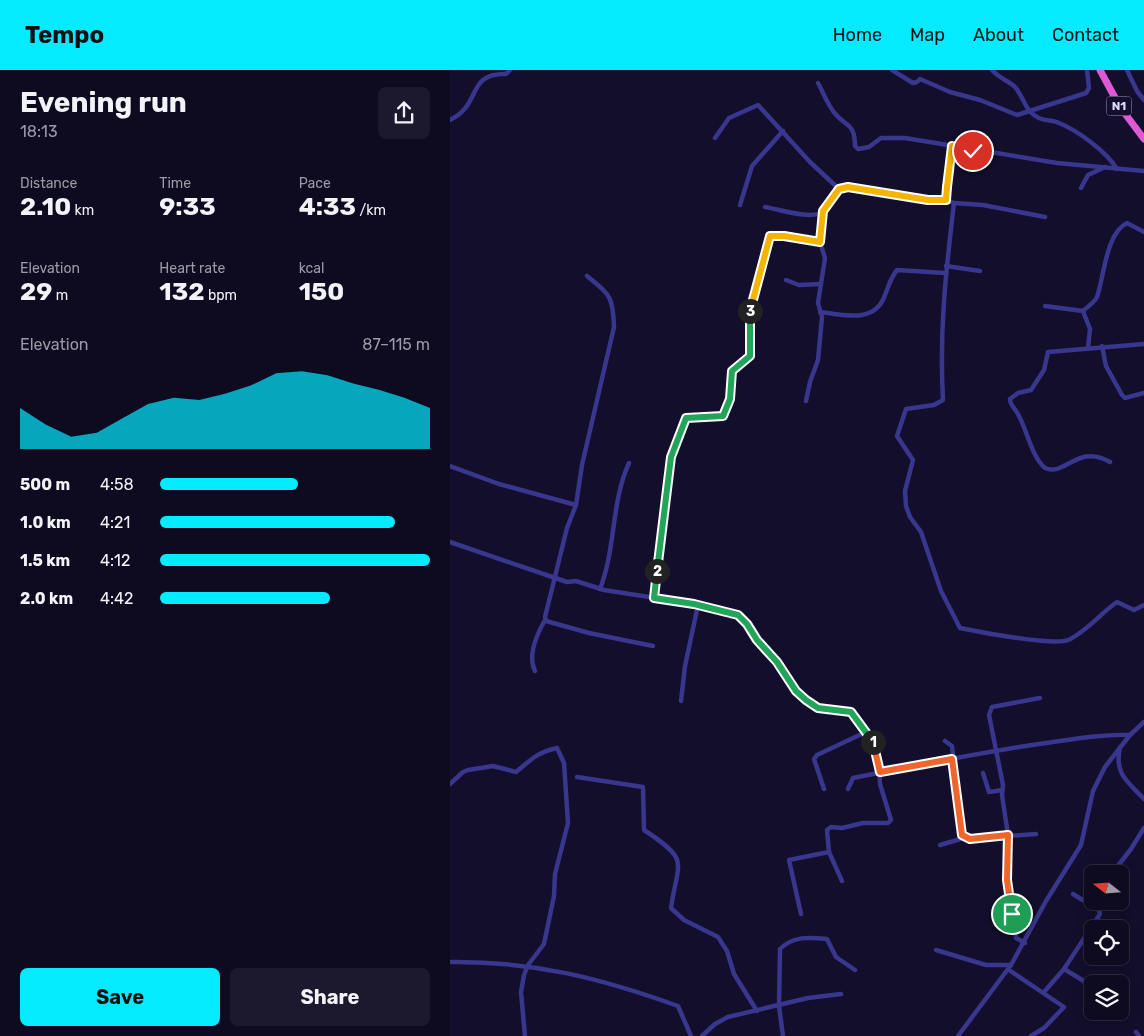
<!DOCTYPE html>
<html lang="en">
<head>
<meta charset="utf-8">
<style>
	body { margin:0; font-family:Rubik,sans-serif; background:#1c182d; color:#f1f3f6; height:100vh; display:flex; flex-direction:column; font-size:19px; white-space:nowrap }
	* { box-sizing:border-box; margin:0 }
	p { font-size:16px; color:#9b9aa5 }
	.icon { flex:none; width:28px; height:28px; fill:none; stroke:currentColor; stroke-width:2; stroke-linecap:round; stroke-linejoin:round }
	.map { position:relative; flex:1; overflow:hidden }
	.details { display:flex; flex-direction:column; background:#0e0a20; width:450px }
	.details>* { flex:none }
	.needle { width:32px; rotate:287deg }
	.buttons { position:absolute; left:634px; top:795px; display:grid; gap:10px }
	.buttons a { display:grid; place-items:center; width:45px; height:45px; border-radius:8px; background:#0e0a20; box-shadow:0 2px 12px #0003,0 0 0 1px #2e2b3e; font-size:25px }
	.pin { position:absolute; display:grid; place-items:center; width:42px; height:42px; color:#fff; margin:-21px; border:2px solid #fff; border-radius:50%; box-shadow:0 1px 5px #0007 }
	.km { position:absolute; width:25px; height:25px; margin:-12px; border-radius:50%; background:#222; color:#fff; font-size:14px; line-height:25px; text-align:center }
	.round { display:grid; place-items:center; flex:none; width:52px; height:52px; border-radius:8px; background:#1c182d }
	.head { display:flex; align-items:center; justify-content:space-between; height:85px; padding:0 20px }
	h1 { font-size:28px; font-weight:700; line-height:38px }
	.metrics { display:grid; grid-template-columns:repeat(3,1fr); gap:8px; height:85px; padding:5px 20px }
	.metrics div { display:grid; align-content:center }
	.metrics b { font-size:25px; font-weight:700 }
	.metrics small { font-size:14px; font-weight:400 }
	.metrics p { font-size:14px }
	.chart { height:140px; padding:10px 20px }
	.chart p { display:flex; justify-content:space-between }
	.chart svg { width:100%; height:90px; margin-top:5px; fill:#04eaff; opacity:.7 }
	.primary-button { display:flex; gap:10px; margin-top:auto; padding:10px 20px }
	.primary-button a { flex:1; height:58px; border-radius:8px; background:#04eaff; color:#111; font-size:20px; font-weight:700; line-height:58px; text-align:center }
	.primary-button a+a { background:#1c182d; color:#f1f3f6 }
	ul { padding:0 20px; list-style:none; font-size:16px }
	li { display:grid; grid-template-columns:80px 60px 1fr; align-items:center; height:38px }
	li i { height:12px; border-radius:6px; background:#04eaff }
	header { display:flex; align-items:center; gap:30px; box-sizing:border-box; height:70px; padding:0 25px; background:#04eaff; color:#111 }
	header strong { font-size:24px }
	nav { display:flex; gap:28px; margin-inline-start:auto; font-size:18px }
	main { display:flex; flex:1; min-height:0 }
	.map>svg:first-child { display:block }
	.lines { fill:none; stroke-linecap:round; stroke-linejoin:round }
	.minor { stroke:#38368d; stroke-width:4.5 }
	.trunk { stroke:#e059d4; stroke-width:7 }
	.split-1-casing { stroke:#fff; stroke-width:10 }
	.split-2-casing { stroke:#fff; stroke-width:10 }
	.split-3-casing { stroke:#fff; stroke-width:10 }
	.split-4-casing { stroke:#fff; stroke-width:10 }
	.split-5-casing { stroke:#fff; stroke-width:10 }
	.split-1 { stroke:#f0652b; stroke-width:6 }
	.split-2 { stroke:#22a559; stroke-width:6 }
	.split-3 { stroke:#22a559; stroke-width:6 }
	.split-4 { stroke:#f5b400; stroke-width:6 }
	.split-5 { stroke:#f5b400; stroke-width:6 }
	.labels { text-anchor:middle; stroke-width:4; stroke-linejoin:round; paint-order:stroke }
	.shield { fill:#130e2b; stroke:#a09bbf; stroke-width:1 }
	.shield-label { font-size:12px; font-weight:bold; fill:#dcd8ff }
</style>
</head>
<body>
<header>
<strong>Tempo</strong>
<nav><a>Home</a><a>Map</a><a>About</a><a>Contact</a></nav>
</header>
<main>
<section class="details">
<div class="head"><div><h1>Evening run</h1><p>18:13</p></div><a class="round"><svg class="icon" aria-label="share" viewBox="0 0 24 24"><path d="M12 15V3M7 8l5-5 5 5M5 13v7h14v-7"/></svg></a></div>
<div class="metrics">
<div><p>Distance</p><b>2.10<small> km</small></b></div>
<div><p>Time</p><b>9:33</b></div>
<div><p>Pace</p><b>4:33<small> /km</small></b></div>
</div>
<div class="metrics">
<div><p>Elevation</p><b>29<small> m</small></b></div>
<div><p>Heart rate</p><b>132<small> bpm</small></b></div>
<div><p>kcal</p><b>150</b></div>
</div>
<div class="chart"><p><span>Elevation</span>87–115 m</p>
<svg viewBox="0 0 160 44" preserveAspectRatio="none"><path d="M0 44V24L10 32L20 38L30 36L40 29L50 22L60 19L70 20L80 17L90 13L100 7L110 6L120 8L130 12L140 15L150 19L160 24V44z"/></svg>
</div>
<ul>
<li><b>500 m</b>4:58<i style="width:51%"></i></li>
<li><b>1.0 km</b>4:21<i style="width:87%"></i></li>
<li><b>1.5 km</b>4:12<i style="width:100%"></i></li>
<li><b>2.0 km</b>4:42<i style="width:63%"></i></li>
</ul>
<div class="primary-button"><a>Save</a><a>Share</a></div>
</section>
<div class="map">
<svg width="694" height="966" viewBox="0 0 694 966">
	<rect width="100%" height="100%" fill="#130e2b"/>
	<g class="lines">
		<g class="minor">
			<path d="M442,0L463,13L467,12L470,9L500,22L530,30L567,45L636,23L639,18L637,0"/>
			<path d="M542,0C549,8 557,10 564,16C573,25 575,41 587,47C593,51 602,50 609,53C627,60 657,82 667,99"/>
			<path d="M677,0L687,21L694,30"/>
			<path d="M368,13C373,22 377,33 383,41C394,57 405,51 405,76L408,79L419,77L431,68H455L607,93L694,101"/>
			<path d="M0,50C32,35 16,3 56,4L60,0"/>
			<path d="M265,68L279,48L308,35L360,92L389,119"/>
			<path d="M502,76L496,130L504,133L533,135L595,147"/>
			<path d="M631,118L638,105L655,97"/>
			<path d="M504,133C496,200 489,262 493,330L484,335L456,339L447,366L463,390L455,421L456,436L460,447L471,462L491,521L510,558C529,562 603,576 618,570C636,562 651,543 667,532L684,540L694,535"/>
			<path d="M290,135L302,96L333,61"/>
			<path d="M315,137C328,139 363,151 373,141C381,134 383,122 393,117L479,130H496"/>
			<path d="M496,196L530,201"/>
			<path d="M137,206C160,225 163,226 164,257L132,395L126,435L117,458L95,547L96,551L139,563L203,576"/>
			<path d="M336,210L349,215L371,214"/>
			<path d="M595,236L633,241L640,259L638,278"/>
			<path d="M633,241C637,237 645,232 647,227C654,207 656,163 677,153L694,162"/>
			<path d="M370,242C394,245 425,254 435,225C439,215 440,209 447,200L495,203"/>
			<path d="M652,276L656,296L672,325L675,328L694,323"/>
			<path d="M356,331L360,312L368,290L372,247L368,233L375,188L370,172L373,141"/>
			<path d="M660,392C628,373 615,407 595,398C582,387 577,361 569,346C566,339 560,336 560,329L568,323L581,320L594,300L598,282L694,274"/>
			<path d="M0,396L49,414L126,435"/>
			<path d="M0,472L117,512L126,511L154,520L244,534L288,545L297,553L307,570L327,592L346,621L356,630L368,638L401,642L423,672L429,694L430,714L441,750L438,753H413L392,758L381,757L377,760L379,782L392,811"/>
			<path d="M150,519C166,478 161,432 179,393"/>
			<path d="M204,529L221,387L236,348L273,346L280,329L282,301L300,286L302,265L299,248L321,166H334L370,172"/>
			<path d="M85,601C77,585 87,564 95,550"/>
			<path d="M231,631L235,596L248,535"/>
			<path d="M495,671L502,676L512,765L520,769L586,764"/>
			<path d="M670,677C664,704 677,711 694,729"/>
			<path d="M533,703L539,722L552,720"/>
			<path d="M127,707L193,717L194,760C241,791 228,790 221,838L234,850L268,867L277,881L284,904L307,941"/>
			<path d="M0,714L13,702L18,700L43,696L66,702C82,689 86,683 107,678L114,693L118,753L105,804L104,826L94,874L78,895L74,905L71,922L75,966"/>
			<path d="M374,719L364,689L367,685L416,662"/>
			<path d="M398,719L403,708C467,695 531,682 596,673C624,669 652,664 680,665"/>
			<path d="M490,775L514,768"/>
			<path d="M667,797L681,779L694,758"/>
			<path d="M351,844L339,790L379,782"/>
			<path d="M575,873L566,868L557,810L558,765L552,725L553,715L539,645L542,637L590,628"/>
			<path d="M486,880L536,895H561"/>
			<path d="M0,892C83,891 150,908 228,936L241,966"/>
			<path d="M614,899L642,916"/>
			<path d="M559,900L614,937L594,958L581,966"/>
			<path d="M594,922L614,899L650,844L649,840L623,824"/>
			<path d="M686,962L689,966"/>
			<path d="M252,966L265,954L278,947L358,928L391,924"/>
			<path d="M333,966L329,936L330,879C343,866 359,867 377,869L386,887L405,900"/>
			<path d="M508,966L561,895L596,831L631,775L643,721L655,697L680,665L694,652"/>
		</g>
		<path class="trunk" d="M650,0L670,37L694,69"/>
	</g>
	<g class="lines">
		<g class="split-1-casing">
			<path id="split-1" d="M423,672L430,702L502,689L512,765L520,769L558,765L557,810L562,844"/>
		</g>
		<g class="split-2-casing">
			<path id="split-2" d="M207,501L204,528L244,534L288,545L297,554L307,570L327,592L346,621L356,630L368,638L401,642L423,672"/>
		</g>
		<g class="split-3-casing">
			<path id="split-3" d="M207,501L221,387L236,348L273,346L280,329L282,301L300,286V241"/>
		</g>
		<g class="split-4-casing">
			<path id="split-4" d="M300,241L320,166H334L370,172L373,141L389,119L398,117L478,130H496L497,117"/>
		</g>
		<g class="split-5-casing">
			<path id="split-5" d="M497,117L502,76L523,81"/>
		</g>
		<use href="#split-1" class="split-1"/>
		<use href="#split-2" class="split-2"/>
		<use href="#split-3" class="split-3"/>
		<use href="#split-4" class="split-4"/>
		<use href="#split-5" class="split-5"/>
	</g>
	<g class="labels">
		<rect class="shield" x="656.5" y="26.5" width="25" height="19" rx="4"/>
		<g class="shield-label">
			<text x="669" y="40">N1</text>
		</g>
	</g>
</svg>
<div class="buttons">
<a><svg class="needle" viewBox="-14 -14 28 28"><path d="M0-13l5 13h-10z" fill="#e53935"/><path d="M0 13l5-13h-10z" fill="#9b9aa5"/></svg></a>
<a><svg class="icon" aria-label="locate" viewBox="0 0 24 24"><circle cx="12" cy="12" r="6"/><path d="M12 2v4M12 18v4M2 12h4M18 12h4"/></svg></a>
<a><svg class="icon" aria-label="layers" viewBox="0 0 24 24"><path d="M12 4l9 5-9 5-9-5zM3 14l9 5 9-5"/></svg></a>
</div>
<div class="pin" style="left:562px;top:844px;background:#1e9e55"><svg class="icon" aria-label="arrive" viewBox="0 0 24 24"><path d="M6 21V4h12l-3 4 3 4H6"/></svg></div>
<div class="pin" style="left:523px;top:81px;background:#d93025"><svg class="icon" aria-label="check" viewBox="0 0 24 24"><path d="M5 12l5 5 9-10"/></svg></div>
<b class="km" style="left:423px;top:672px">1</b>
<b class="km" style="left:207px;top:501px">2</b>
<b class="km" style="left:300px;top:241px">3</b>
</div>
</main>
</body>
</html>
